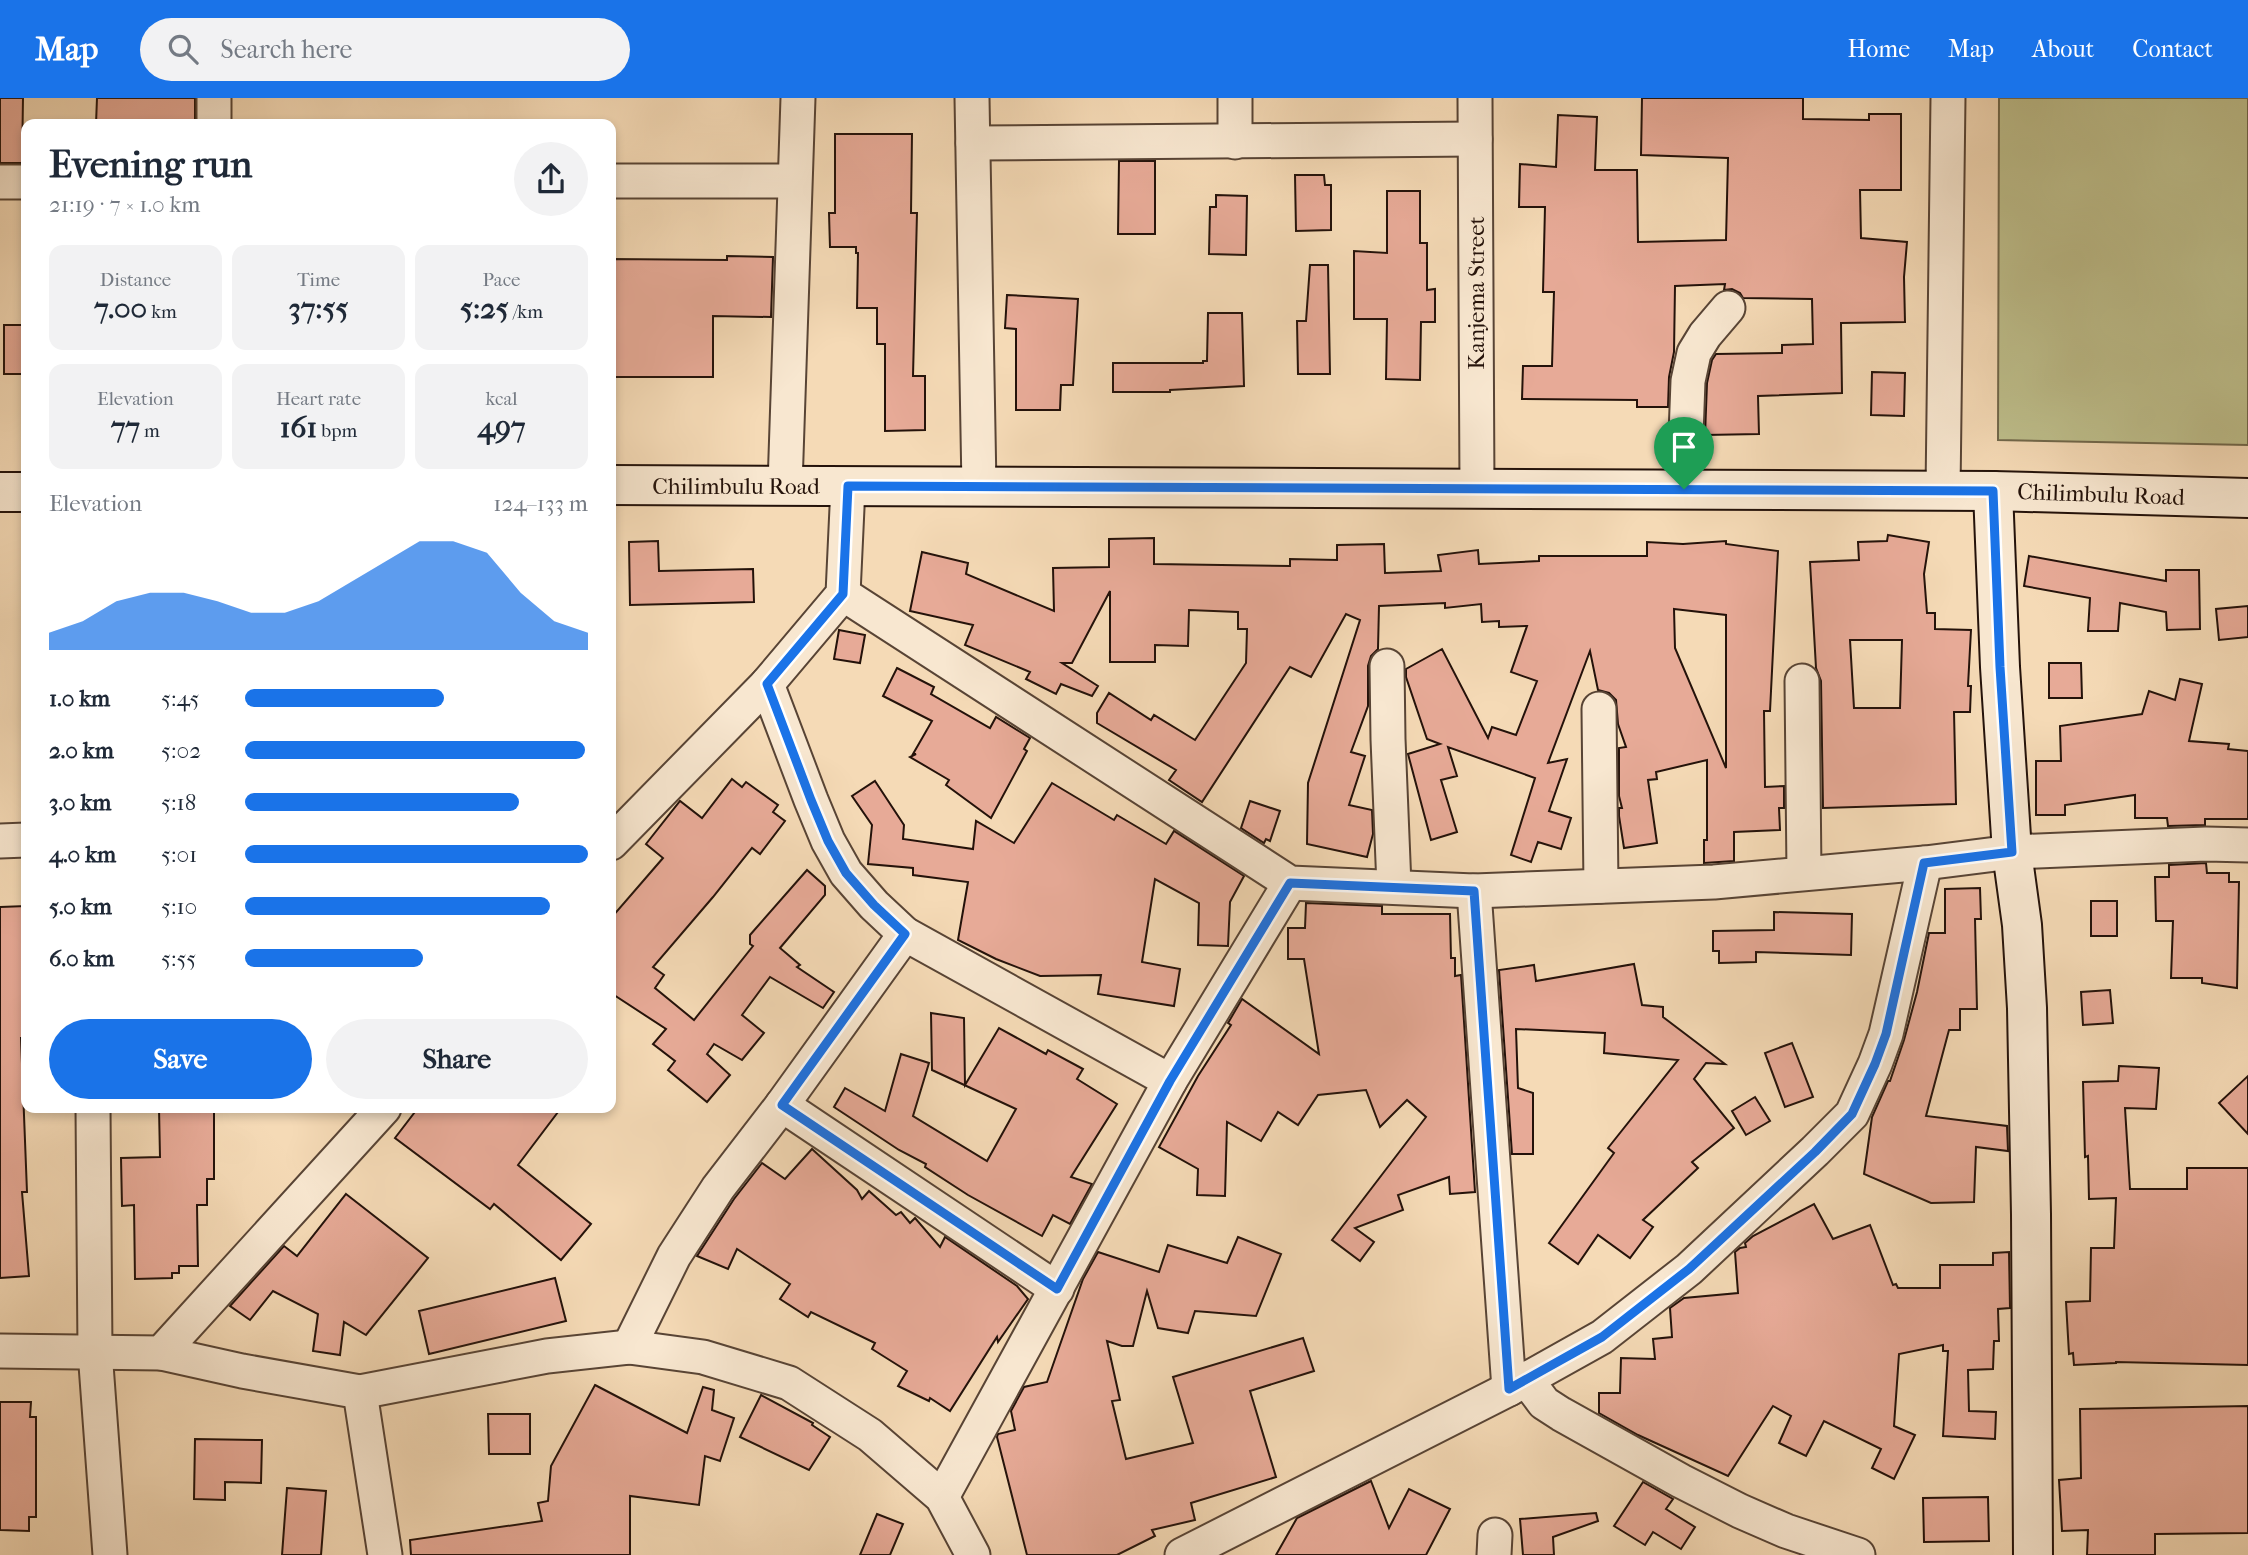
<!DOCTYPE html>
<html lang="en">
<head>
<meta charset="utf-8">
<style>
	body { margin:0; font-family:"IM FELL French Canon",serif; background:#f2f2f3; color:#1f2937; height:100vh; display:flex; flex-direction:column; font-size:26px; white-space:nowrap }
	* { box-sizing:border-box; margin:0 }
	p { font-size:23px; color:#747a83 }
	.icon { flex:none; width:38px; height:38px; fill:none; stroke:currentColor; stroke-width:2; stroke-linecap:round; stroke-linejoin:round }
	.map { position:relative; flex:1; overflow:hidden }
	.drawer { position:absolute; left:21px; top:21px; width:595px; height:994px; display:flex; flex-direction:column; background:#fff; border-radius:14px; box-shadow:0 4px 10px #0003 }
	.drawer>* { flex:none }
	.pin { position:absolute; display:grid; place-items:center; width:60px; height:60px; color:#fff; margin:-72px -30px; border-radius:50% 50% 50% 0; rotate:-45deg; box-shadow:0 0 7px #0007 }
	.pin .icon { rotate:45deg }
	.round { display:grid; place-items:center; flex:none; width:74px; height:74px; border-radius:37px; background:#f2f2f3 }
	.summary { display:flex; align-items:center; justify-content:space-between; height:119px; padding:0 28px }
	h1 { font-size:38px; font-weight:800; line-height:52px }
	.figures { display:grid; grid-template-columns:repeat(3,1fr); gap:10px; height:119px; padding:7px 28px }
	.figures div { display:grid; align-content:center; border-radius:14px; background:#f2f2f3; text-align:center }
	.figures b { font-size:30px; font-weight:800 }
	.figures small { font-size:19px; font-weight:400 }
	.figures p { font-size:19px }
	.chart { height:196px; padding:14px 28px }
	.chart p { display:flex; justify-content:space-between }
	.chart svg { width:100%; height:126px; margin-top:7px; fill:#1a73e8; opacity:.7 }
	.primary-button { display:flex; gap:14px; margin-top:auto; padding:14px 28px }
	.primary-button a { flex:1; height:80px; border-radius:42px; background:#1a73e8; color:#fff; font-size:28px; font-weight:800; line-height:80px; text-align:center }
	.primary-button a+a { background:#f2f2f3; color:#1f2937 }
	ul { padding:0 28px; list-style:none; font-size:23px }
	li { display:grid; grid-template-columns:112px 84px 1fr; align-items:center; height:52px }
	li i { height:18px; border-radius:9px; background:#1a73e8 }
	header { display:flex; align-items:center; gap:42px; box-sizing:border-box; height:98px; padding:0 35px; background:#1a73e8; color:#fff }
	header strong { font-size:33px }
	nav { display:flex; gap:38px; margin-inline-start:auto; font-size:24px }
	.search { width:490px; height:63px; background:#f2f2f3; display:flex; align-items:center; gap:18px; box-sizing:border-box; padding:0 24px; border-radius:38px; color:#747a83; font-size:26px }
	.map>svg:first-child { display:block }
	.green { fill:#bebf8c; stroke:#71684b; stroke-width:2 }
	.building { fill:#e7aa97; stroke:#24120a; stroke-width:2; fill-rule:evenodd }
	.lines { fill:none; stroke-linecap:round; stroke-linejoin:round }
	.street-casing { stroke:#584435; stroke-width:37 }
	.secondary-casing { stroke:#24120a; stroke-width:42 }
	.street { stroke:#f8e7d0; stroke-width:33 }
	.secondary { stroke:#f8e7d0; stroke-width:38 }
	.route-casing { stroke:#fff; stroke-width:14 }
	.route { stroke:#1a73e8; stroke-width:9 }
	.labels { text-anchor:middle; stroke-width:5; stroke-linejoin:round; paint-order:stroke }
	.street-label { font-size:23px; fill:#24120a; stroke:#f8e7d0 }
</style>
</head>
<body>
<header>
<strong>Map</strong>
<div class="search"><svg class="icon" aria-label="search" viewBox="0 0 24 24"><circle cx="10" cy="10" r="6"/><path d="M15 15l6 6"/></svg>Search here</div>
<nav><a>Home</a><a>Map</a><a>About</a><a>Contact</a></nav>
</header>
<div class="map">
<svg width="2248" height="1457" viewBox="0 0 2248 1457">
	<rect width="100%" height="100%" fill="#f5dab6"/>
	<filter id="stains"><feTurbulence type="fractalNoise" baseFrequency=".00286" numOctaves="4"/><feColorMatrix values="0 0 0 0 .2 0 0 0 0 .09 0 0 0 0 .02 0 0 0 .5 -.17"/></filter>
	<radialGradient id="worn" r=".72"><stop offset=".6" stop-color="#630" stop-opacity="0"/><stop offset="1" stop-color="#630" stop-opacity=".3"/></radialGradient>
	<path class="green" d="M1999,0H2248V347L1998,342Z"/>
	<g class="building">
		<path d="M0,0H23L22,65H0Z"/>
		<path d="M97,0H195V26H96Z"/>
		<path d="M1642,0H1803V21L1869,22V16H1901V92H1860L1861,140L1907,144L1904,179L1905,224L1841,225L1842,295L1758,298L1759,336L1705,337L1707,285L1712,262L1716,256L1782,255V247L1813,246L1812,201L1743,200L1740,195L1732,191L1724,192L1725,186L1675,188L1674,254L1669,279L1668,309H1637V302L1522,301L1523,268H1552L1554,194H1543L1545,109H1519L1520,66L1556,69L1558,17L1597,19L1595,72H1637L1638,144L1726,142L1728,60L1641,57Z"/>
		<path d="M835,36H912L911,115H917L913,278H925V332L885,333V246H877V210H857L858,155H856V149H830L829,115H835Z"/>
		<path d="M1119,63H1155V136H1118Z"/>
		<path d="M1295,77H1324L1325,87H1331V132L1296,133Z"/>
		<path d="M1387,93H1420V145H1427V192L1435,191V224H1421L1420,282L1386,281L1387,221H1354V153L1387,155Z"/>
		<path d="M1216,97L1247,98L1246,157L1209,156L1210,109H1216Z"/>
		<path d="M727,158L773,159L771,219L713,218V279H611V161L727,162Z"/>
		<path d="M1310,167H1328L1330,276H1298L1297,223H1306Z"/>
		<path d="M1007,197L1078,201L1073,287H1061L1060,312H1016V231L1005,230Z"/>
		<path d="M1208,215H1242L1244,288L1170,292V294H1113V265H1203V263H1207Z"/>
		<rect x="4" y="227" width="22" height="49"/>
		<path d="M1872,274L1905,275L1904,318L1871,317Z"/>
		<path d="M1888,437L1929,444L1924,476L1927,515H1935V531L1971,532L1968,588H1971L1970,614H1954L1956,706L1823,710L1821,583L1816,570L1810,464L1859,462L1858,444L1887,443ZM1850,542H1902L1900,610H1854Z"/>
		<path d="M1154,440V466L1290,468V461L1337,462V447L1384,446L1385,475L1441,473L1438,457L1478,452L1479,466L1539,463V458H1647V444L1683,446L1726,443V446L1778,453L1770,613H1764L1765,689L1784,688V710H1779L1780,732L1734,734V763L1704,765V742H1707V662L1656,674L1657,681L1648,682L1657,745L1624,750L1619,718V710H1622L1619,698V650L1626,649L1618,626L1616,602L1609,595L1598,592L1590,553L1548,665L1567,661L1549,713L1571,720L1561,751L1538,744L1531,764L1511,757L1535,680L1448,649L1457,678L1441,682L1457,734L1431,742L1408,656L1440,646L1427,641L1406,579V571L1442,551L1488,640L1492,629L1516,637L1537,583L1511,574L1527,528L1499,529V523L1482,524L1481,506L1445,510V505L1379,508L1378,551L1371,558L1368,568V608L1351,654L1365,658L1349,707L1372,712L1373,736L1367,759L1307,746L1308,685L1360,522L1346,516L1311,579L1290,569L1202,704L1169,682L1176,672L1097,625V615L1109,595L1151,622L1154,617L1195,642L1246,565L1247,531H1238V514L1189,512L1188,548L1155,547V564H1110V493L1072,565H1062L1098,588L1092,598L1061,586L1056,596L1026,581L1030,574L965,547L973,527L910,513L922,454L968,465L966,476L1054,513L1053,470L1109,469V441ZM1674,511L1726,517V670L1675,550Z"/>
		<path d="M658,443L659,473L753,471L754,504L630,507L629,444Z"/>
		<path d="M2029,458L2166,483V472H2199L2200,531L2167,532L2166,514L2120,505L2118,533H2088L2090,500L2024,488Z"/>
		<path d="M2248,508V539L2219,542L2216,511Z"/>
		<path d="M839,532L865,537L860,565L834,561Z"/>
		<path d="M2049,565H2081L2082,600H2049Z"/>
		<path d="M897,570L934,589L931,596L990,630L996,619L1030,640L1024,651L1027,653L991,720L946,687L949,682L910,659L916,656H913L932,623L883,598Z"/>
		<path d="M2180,581L2202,586L2189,643L2229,646L2228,651L2248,653V721H2205V727L2168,728L2167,720H2135V697L2065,707V717H2036V663H2061L2060,628L2142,616L2149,593L2175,602Z"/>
		<path d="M732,681L742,689L746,684L778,707L773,714L785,723L760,756L752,750L713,799L653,869L664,877L655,890L694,922L753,848L750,846V837L807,772L825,788V797L780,850L800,867L797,869L834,894L823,910L770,879L742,917L764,935L742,962L714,946L707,956L730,977L707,1004L668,972L675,963L653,946L666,931L611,895V820L663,760L646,746L680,703L702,720Z"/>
		<path d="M875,683L904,727L903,741L973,751L976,723L1014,745L1052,685L1114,722L1117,717L1166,746L1174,733L1244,778L1230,804L1228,848L1198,847L1199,805L1155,781L1142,864L1180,871L1174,908L1098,896L1101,877L1040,878L996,861L958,842L968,784L913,777V770L868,766L872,727L852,698Z"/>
		<path d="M1250,703L1280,713L1270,743L1266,741L1264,745L1241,730Z"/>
		<path d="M2206,765L2207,775H2229V784H2239L2237,890L2202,885V880H2171L2173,823H2156L2155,779H2169V767Z"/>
		<path d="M1980,790L1981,821H1975L1977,911H1960V932H1949L1926,1018L2007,1028L2008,1053L1976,1049L1974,1104L1931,1105L1864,1076L1872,1019L1888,983H1890L1904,942L1917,894L1929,835H1945V791Z"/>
		<rect x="2091" y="803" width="26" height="35"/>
		<path d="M1306,805L1382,808V816H1450L1451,860H1455V878L1461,877L1475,1094L1450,1096L1449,1079L1398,1097L1403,1112L1355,1130L1374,1144L1360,1163L1332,1142L1426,1019L1407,1002L1380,1029L1366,992L1318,997L1298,1027L1278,1014L1261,1043L1227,1024L1225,1098L1197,1097L1198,1071L1159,1049L1198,978L1231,927L1228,925L1242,901L1319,956L1304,861H1288V830H1305Z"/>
		<path d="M26,808V940H21L27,1094H22L29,1178L0,1180V809Z"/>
		<path d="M1774,814L1852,816L1851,857L1756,854V864L1719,865V853H1713V833L1774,832Z"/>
		<path d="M1634,866L1642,907L1663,909V919L1725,966L1706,965L1694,981L1734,1030L1692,1064L1698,1070L1643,1122L1653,1129L1630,1160L1598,1137L1578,1166L1549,1145L1614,1055L1608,1050L1678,962L1604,955L1605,935L1516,931L1518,990L1533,995V1056H1512L1499,872L1534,867L1536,883Z"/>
		<path d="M2110,892L2113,925L2083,927L2081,894Z"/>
		<path d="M931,915L964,920L965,987L999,930L1046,956L1048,952L1083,971L1077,981L1117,1006L1071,1079L1092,1086L1070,1126L1053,1117L1042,1138L968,1097L925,1069L926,1066L899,1052L834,1009L845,990L885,1013L901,956L929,965L913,1018L987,1063L1016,1011L932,972Z"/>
		<path d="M1792,945L1813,999L1785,1009L1765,955Z"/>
		<path d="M2119,968L2159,970L2156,1011L2125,1010L2130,1091H2187V1070H2248V1267L2116,1264V1265L2074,1267L2073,1255L2069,1256L2066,1204L2090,1203L2091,1150H2114L2116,1100L2089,1101L2088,1058L2085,1059L2083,984L2118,983Z"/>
		<path d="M2248,978V1036L2219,1005Z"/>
		<path d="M1755,999L1770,1023L1746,1037L1732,1013Z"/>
		<path d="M159,1010H214V1081H207V1107H197L198,1168H179V1175H172V1180L135,1181L134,1107L122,1108L121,1060L160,1059Z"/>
		<path d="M418,1010H561L518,1067L591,1126L561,1162L494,1106L490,1111L395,1040Z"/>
		<path d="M812,1051L857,1092L862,1101L869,1093L896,1117L901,1114L910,1125L915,1120L940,1149L945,1139L1017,1188L1028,1201L998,1244L997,1239L950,1313L930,1300L929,1303L898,1288L907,1273L872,1251L875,1245L811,1214L808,1219L780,1201L790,1186L737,1151L728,1171L697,1158L734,1101L762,1065L785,1081Z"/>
		<path d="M346,1096L428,1160L366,1237L344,1224L340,1257L313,1253L318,1216L273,1193L250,1222L230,1208L284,1148L297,1158Z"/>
		<path d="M1814,1106L1833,1141L1870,1127L1893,1187L1896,1186L1898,1190H1940V1167H1993V1155L2009,1154L2010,1210L1998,1211L1999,1243H1994L1993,1271L1968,1272L1969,1313L1996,1314L1995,1341L1943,1338L1948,1253H1943V1247L1899,1256L1894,1328L1915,1337L1894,1381L1872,1370L1881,1351L1824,1323L1806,1358L1779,1345L1791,1318L1773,1308L1728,1378L1638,1337L1599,1315V1295H1620L1621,1260L1655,1261L1653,1241L1672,1239L1670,1210L1684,1200L1738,1195L1735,1154L1740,1150L1746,1149L1745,1145L1753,1138Z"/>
		<path d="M1238,1139L1281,1156L1256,1218L1195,1213L1188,1235L1158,1230L1147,1193L1133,1248H1122L1107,1243L1120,1302L1112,1303L1126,1361L1193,1345L1173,1279L1303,1240L1314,1273L1250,1293L1276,1379L1191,1405L1195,1422L1152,1432L1155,1438L1117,1457H1027L997,1339L998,1336L1015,1332L1011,1313L1024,1289L1047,1284L1083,1181L1098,1154L1159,1174L1168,1147L1227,1165Z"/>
		<path d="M555,1180L566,1223L429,1256L419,1213Z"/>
		<path d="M595,1287L687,1335L703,1289L714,1292L712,1312L734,1320L720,1363L705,1358L699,1407L630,1398V1457H411L410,1442L542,1423L538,1405L548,1403L551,1368Z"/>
		<path d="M761,1297L813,1325L812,1327L830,1339L809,1372L740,1339Z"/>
		<path d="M0,1304H31L30,1319H36V1419H29V1433L0,1432Z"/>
		<path d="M2248,1308V1435L2155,1436V1457H2087L2088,1432L2062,1433L2059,1382L2081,1380L2080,1311Z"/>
		<path d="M488,1316H530V1356H489Z"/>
		<path d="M195,1341L262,1342L261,1385L225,1384V1402L194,1401Z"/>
		<path d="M1371,1383L1389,1430L1409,1391L1450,1411L1426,1457H1276L1297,1420Z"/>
		<path d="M1643,1384L1673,1401L1666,1411L1695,1429L1681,1451L1653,1434L1645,1447L1614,1428Z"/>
		<path d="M287,1390L326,1393L321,1457H282Z"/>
		<path d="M1988,1399L1989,1443L1924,1444L1923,1400Z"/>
		<path d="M1596,1415L1598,1423L1553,1439L1554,1457H1523L1520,1421Z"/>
		<path d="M877,1416L903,1426L890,1457H860Z"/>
	</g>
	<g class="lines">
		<g class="street-casing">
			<g id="street">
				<path d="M214,0V26"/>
				<path d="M972,0L979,389"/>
				<path d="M1235,0V44"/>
				<path d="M1475,0L1477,391"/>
				<path d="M973,45L1475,41"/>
				<path d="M611,83H794"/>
				<path d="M0,84H26"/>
				<path d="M785,388L798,0"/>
				<path d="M1684,391L1688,283L1694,255L1705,237L1728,210"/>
				<path d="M1943,393L1948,0"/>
				<path d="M843,496L1290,785L1474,793L1714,784L1925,765L2012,754L2206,746L2248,747"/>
				<path d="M1387,568L1388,641L1394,788"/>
				<path d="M1802,583L1804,775"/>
				<path d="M767,586L811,702L828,743L846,775L874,807L905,836L1170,983"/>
				<path d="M1599,611L1601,788"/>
				<path d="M0,743L26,742"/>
				<path d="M611,745L767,586L843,496L848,388"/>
				<path d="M1474,793L1509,1291L1602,1239L1689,1171L1815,1053L1852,1016L1875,966L1886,936L1925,765"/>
				<path d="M782,1007L1057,1191"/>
				<path d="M93,1010L95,1253L110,1457"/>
				<path d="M629,1249L674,1158L718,1090L782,1007L905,836"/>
				<path d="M0,1253L161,1255L384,1010"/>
				<path d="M161,1255L242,1273L360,1294L385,1457"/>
				<path d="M1526,1281L1544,1305L1561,1316L1681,1383L1740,1413L1786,1433L1858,1457"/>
				<path d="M360,1294L547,1258L629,1249L703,1259L789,1285L870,1337L942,1399L973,1457"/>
				<path d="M942,1399L1170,983L1290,785"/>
				<path d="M1182,1457L1509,1291"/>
				<path d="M1494,1457L1495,1437"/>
			</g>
		</g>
		<g class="secondary-casing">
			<g id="secondary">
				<path d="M611,387L1993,393L2248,400"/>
				<path d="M1993,393L2000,569L2012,754L2022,827L2027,910L2031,1116L2033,1457"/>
				<path d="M0,394H26"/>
			</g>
		</g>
		<use href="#street" class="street"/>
		<use href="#secondary" class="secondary"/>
	</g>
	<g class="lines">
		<g class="route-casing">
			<path id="route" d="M848,388L1993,393L2000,569L2012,754L1924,765L1886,936L1875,966L1852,1016L1815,1054L1689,1171L1602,1239L1509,1291L1474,793L1290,785L1170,983L1057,1191L782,1007L905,836L874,807L846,775L828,743L811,702L767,586L843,496Z"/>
		</g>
		<use href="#route" class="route"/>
	</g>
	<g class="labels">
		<g class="street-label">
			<text transform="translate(1476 195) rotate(-90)" y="8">Kanjema Street</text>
			<text x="736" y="396">Chilimbulu Road</text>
			<text transform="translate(2101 396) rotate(2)" y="8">Chilimbulu Road</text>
		</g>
	</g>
	<rect width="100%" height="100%" filter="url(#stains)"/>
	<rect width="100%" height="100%" fill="url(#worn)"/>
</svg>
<div class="pin" style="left:1684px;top:391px;background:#1e9e55"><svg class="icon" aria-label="arrive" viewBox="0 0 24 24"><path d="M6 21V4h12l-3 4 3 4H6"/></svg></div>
<section class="drawer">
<div class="summary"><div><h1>Evening run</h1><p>21:19 · 7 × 1.0 km</p></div><a class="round"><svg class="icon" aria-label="share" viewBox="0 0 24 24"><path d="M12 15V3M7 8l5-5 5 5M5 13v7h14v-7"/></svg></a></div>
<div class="figures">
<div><p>Distance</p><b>7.00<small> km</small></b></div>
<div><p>Time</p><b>37:55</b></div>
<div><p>Pace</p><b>5:25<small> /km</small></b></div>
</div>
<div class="figures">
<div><p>Elevation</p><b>77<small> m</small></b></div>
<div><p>Heart rate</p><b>161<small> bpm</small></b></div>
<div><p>kcal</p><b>497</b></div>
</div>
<div class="chart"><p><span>Elevation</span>124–133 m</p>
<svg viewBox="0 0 160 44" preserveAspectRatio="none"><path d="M0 44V38L10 34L20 27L30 24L40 24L50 27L60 31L70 31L80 27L90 20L100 13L110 6L120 6L130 10L140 24L150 34L160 38V44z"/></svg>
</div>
<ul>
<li><b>1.0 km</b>5:45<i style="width:58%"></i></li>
<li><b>2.0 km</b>5:02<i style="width:99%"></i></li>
<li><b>3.0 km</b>5:18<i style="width:80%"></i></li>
<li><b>4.0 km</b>5:01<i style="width:100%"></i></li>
<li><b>5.0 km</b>5:10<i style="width:89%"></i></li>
<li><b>6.0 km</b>5:55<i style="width:52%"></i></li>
</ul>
<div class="primary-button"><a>Save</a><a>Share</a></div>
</section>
</div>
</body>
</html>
